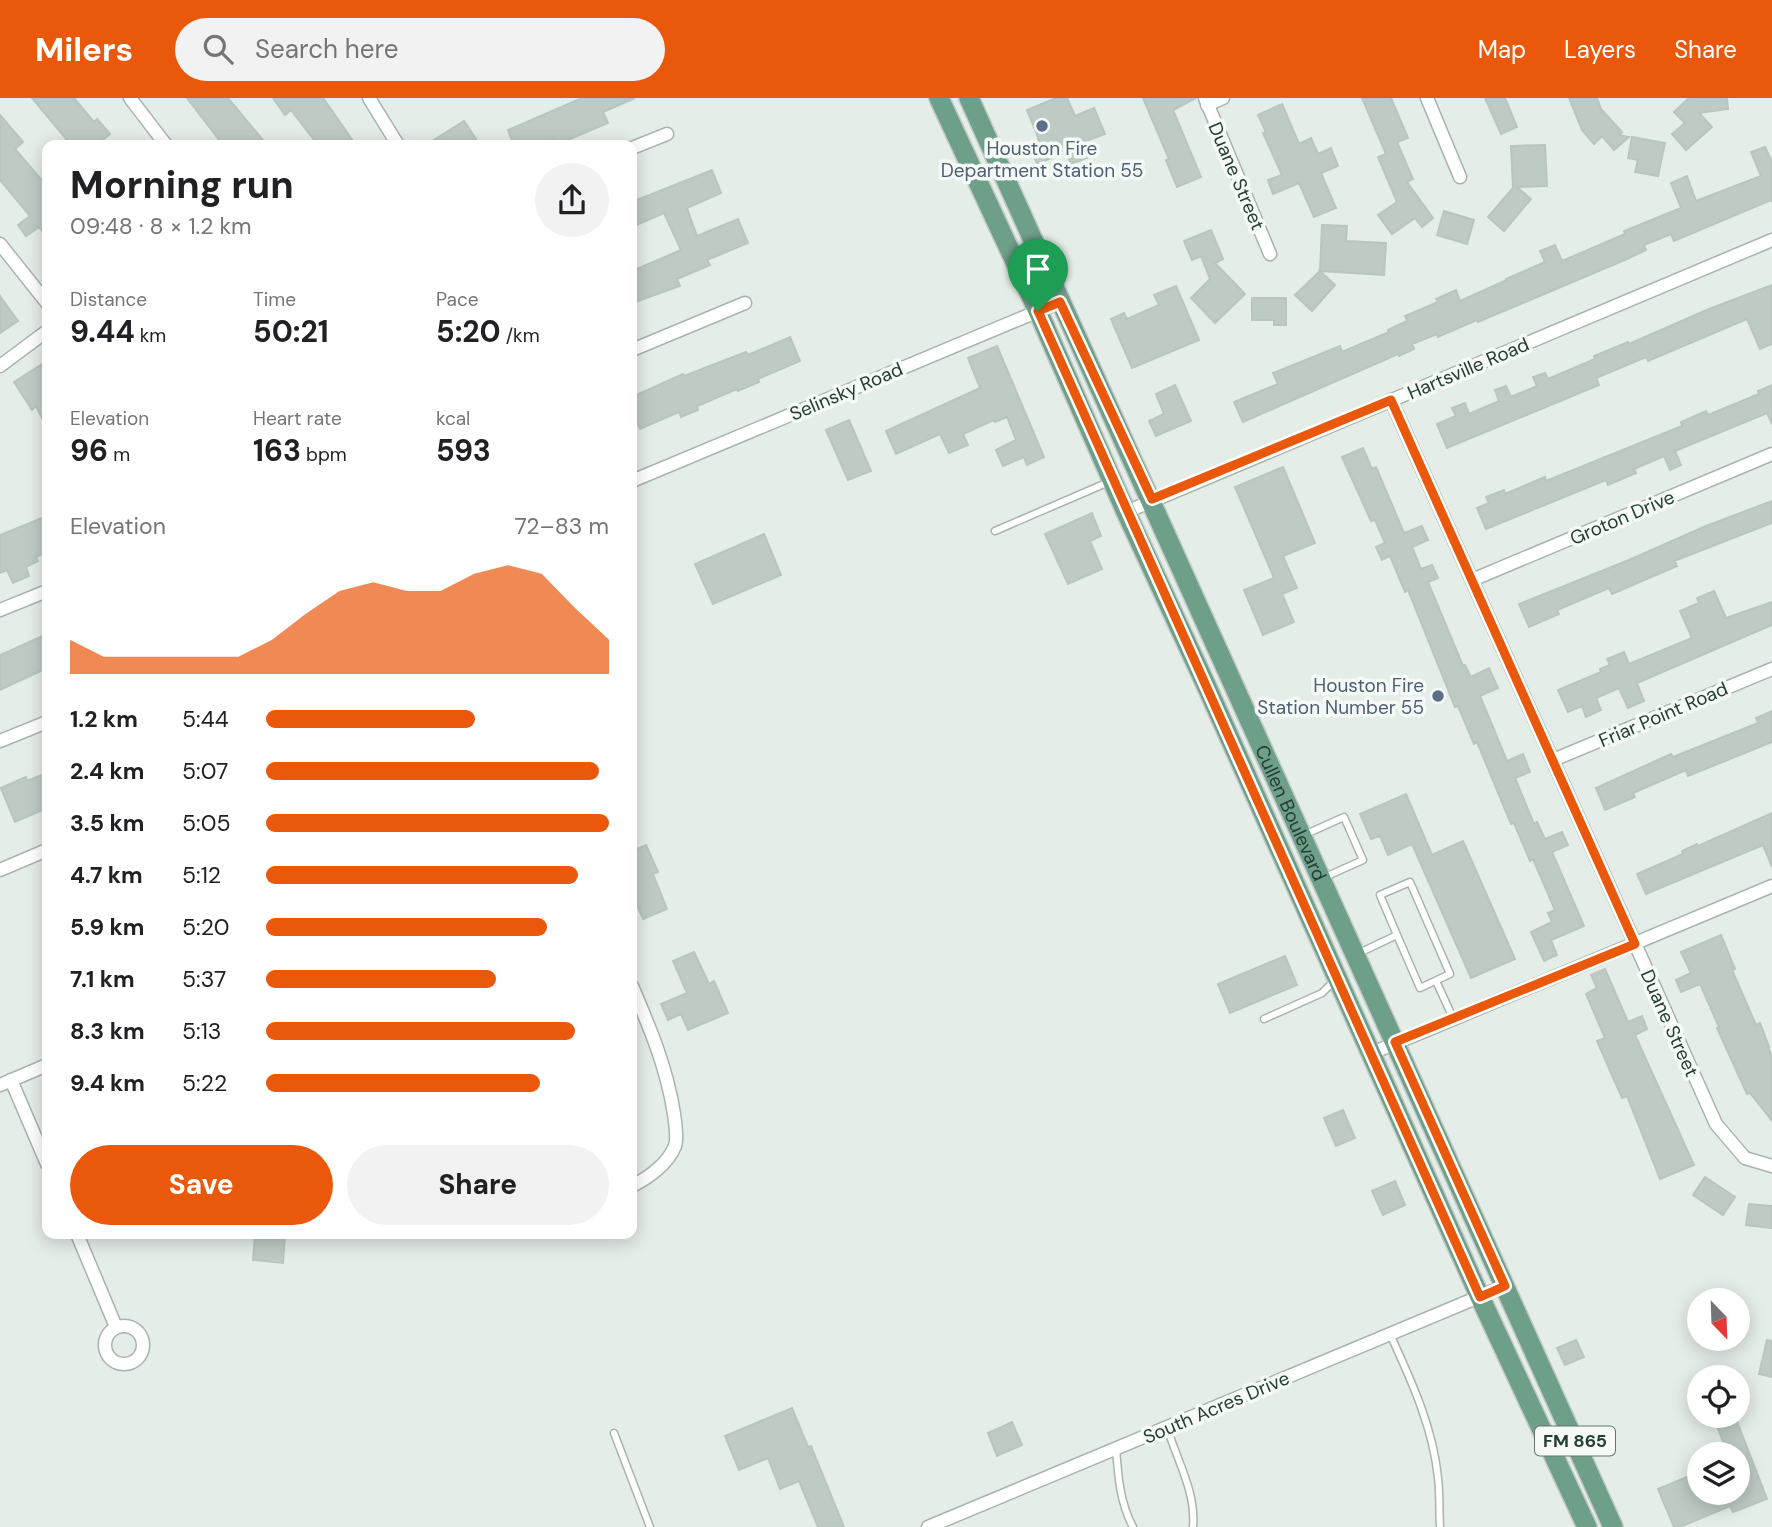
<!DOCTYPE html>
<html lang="en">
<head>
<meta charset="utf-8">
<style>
	body { margin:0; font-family:"DM Sans",sans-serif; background:#f2f2f2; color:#202124; height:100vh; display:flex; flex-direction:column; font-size:26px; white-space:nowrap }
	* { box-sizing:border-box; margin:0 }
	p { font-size:23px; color:#757577 }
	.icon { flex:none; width:38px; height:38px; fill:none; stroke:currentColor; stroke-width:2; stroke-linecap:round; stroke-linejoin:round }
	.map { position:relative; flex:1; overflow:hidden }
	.drawer { position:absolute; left:42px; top:42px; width:595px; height:1099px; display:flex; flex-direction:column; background:#fff; border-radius:14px; box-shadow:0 4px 18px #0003 }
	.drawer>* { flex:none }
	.needle { width:46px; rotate:157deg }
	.buttons { position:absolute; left:1687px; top:1190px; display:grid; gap:14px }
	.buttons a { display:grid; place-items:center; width:63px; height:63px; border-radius:50%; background:#fff; box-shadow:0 4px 18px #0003; font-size:35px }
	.pin { position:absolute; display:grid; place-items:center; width:60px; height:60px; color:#fff; margin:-72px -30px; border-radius:50% 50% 50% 0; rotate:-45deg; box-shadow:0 0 7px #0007 }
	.pin .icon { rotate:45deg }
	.round { display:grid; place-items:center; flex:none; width:74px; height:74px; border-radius:37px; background:#f2f2f2 }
	.summary { display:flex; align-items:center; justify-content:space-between; height:119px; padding:0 28px }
	h1 { font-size:38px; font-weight:700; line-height:52px }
	.metrics { display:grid; grid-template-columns:repeat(3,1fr); gap:10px; height:119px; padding:7px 28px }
	.metrics div { display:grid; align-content:center }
	.metrics b { font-size:30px; font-weight:700 }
	.metrics small { font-size:19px; font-weight:400 }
	.metrics p { font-size:19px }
	.chart { height:196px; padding:14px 28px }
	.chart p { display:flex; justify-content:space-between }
	.chart svg { width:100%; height:126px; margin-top:7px; fill:#ea580c; opacity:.7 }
	.action { display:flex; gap:14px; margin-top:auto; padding:14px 28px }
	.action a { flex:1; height:80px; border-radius:42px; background:#ea580c; color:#fff; font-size:28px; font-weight:700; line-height:80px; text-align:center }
	.action a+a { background:#f2f2f2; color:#202124 }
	ul { padding:0 28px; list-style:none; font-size:23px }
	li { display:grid; grid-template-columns:112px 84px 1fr; align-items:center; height:52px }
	li i { height:18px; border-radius:9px; background:#ea580c }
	header { display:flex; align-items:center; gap:42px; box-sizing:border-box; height:98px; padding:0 35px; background:#ea580c; color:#fff }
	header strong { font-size:33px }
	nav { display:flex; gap:38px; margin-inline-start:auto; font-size:24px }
	.search { width:490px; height:63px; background:#f2f2f2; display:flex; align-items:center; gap:18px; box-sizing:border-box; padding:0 24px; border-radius:38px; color:#757577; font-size:26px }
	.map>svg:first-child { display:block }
	.building { fill:#bdcbc3; stroke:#b8c6be; stroke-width:2 }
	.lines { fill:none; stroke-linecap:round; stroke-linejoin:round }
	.lane-casing { stroke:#a8b5ae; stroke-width:9 }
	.street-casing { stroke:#a8b5ae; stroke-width:15 }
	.primary-casing { stroke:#c2c9c6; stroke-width:22 }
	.lane { stroke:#fff; stroke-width:6 }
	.street { stroke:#fff; stroke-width:12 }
	.primary { stroke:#6d9f89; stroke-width:19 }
	.route-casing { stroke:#fff; stroke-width:14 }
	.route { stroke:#ea580c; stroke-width:9 }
	.service-dot { fill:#5c6f8a; stroke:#f5faf7; stroke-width:2.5 }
	.labels { text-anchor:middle; stroke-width:7; stroke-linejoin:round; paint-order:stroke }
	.shield { fill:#f5faf7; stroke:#63766e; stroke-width:2 }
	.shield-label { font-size:18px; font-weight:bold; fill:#253e33 }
	.service-label { font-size:19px; fill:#4e5e75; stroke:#f5faf7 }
	.street-label { font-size:19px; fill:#253e33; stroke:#f5faf7 }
</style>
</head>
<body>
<header>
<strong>Milers</strong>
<div class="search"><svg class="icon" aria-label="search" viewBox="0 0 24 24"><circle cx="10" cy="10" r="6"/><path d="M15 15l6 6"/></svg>Search here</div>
<nav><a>Map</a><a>Layers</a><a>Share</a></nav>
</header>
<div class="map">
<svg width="1772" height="1429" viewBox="0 0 1772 1429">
	<rect width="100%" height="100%" fill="#e5ede8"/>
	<g class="building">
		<path d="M32,0H74L94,24L97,21L110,36L97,47H71Z"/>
		<path d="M187,0H228L267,47H223Z"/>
		<path d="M273,0H323L353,43L347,47H318L291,12L285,17Z"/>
		<path d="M582,0H635L603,14L608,25L556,47L554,40L538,47H514L508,32Z"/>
		<path d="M1056,0H1067L1075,18L1094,10L1105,36L1086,43L1092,58L1071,66L1066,54L1037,66L1029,46L1039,42L1027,12Z"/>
		<path d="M1143,0H1196L1173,12L1201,79L1177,89L1166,62L1169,61Z"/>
		<path d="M1362,0H1391L1408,40L1397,44L1413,81L1407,84L1433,120L1422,129L1415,120L1392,136L1378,117L1397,104L1378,59L1386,56Z"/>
		<path d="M1485,0H1505L1517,29L1501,36Z"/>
		<path d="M1569,0H1597L1601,11L1622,34L1619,37L1629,39L1614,52L1602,38L1594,46L1582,32Z"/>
		<path d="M1689,0H1727L1728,11L1699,15L1712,29L1686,52L1672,36L1685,25L1674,14Z"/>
		<path d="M1282,6L1299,46L1311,40L1318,56L1331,50L1338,68L1321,75L1336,110L1314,119L1299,85L1273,96L1268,82L1282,77L1263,35L1266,34L1258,17Z"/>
		<path d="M0,17L23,44L15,51L47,88V139L39,129L26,138L18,127L30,118L0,82Z"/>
		<path d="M464,23L476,41L467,47H426Z"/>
		<path d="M1632,39L1665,45L1658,78L1635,74L1638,62L1628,60Z"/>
		<path d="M1545,47L1547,88L1517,89L1531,101L1504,133L1488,119L1513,90L1511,48Z"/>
		<path d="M1765,49L1772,64V104L1771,102L1674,143L1671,136L1644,147L1646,152L1627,161L1478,224L1477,222L1438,239L1437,236L1412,246L1414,251L1399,258L1398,256L1243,324L1234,304L1278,286L1273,275L1340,248L1342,254L1389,234L1388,232L1407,223L1405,218L1438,204L1436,201L1456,192L1460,203L1507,182L1506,181L1545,164L1540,153L1555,147L1562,163L1625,136L1624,133L1681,110L1671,85L1687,78L1696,103L1761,78L1751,54Z"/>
		<path d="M712,72L721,95L687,110L697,138L738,121L748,145L707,162L710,167L677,181L680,188L632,205V173L681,152L664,115L632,129V104Z"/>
		<path d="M1444,113L1474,122L1467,146L1437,137Z"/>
		<path d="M1322,127L1347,128L1346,143L1386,145L1384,177L1320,173L1335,187L1312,213L1295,197L1320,173Z"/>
		<path d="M1211,132L1223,161L1215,165L1245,196L1215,225L1191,200L1210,181L1201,158L1192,162L1184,143Z"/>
		<path d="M1772,187V246L1760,251L1747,221L1648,263L1646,259L1596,280L1599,287L1447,350L1437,326L1456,318L1452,310L1465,305L1469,316L1499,303L1495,292L1506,288L1511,299L1537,288L1533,279L1545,275L1548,281L1595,261L1594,258L1628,244L1629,246L1709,211Z"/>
		<path d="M1176,188L1199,242L1132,270L1111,221L1124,215L1127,221L1159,207L1154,197Z"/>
		<path d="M0,198L18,223L0,235Z"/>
		<path d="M1252,200H1286V227H1274V222H1252Z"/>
		<path d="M790,239L800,263L758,281L759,284L738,293L737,291L697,308L698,312L681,319L679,314L640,331L632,311V299L683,276L684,278L746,254L748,257Z"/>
		<path d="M997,248L1044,359L1027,367L1024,359L1003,368L996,352L1016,342L1007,319L995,324L994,322L963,336L968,347L949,355L940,336L896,356L886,333L980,290L968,260Z"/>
		<path d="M42,266L47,273V330L36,308L32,312L14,284Z"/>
		<path d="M1175,287L1191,323L1156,338L1149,323L1164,316L1156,296Z"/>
		<path d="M1772,287V326L1767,315L1675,353L1681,367L1670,372L1664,358L1634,371L1636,375L1608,387L1606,382L1486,431L1477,410L1489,405L1486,399L1504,392L1505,396L1545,379L1546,383L1682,328L1681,324L1706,313L1708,317L1759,296L1758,293Z"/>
		<path d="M849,322L871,373L848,382L826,332Z"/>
		<path d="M1363,350L1372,371L1376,369L1404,435L1422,428L1428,442L1412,449L1421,471L1432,467L1438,480L1428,484L1463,568L1465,567L1471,579L1489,570L1498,590L1480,598L1507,663L1523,656L1530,674L1515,680L1534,726L1537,724L1545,741L1562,734L1568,747L1552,754L1584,828L1551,842L1557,857L1544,863L1531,834L1552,824L1548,815L1555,812L1533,761L1530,763L1514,725L1511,726L1477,644L1474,646L1458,608L1455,609L1408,492L1405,494L1390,458L1382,462L1376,449L1385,445L1375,422L1371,423L1342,359Z"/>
		<path d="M1283,369L1315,445L1283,458L1297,490L1282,496L1294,524L1263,537L1244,492L1274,480L1235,389Z"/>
		<path d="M1772,403V425L1674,463L1677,468L1612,496L1609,490L1557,512L1559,516L1529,529L1519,506L1629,462L1706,428Z"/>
		<path d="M1092,415L1101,438L1090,443L1102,471L1068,486L1045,436Z"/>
		<path d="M47,418V454L36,459L38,463L26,469L29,478L13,485L7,472L0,475V437Z"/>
		<path d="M764,436L781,477L713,506L695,466Z"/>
		<path d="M1714,493L1726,520L1772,504V527L1637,585L1644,603L1628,610L1619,590L1596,600L1601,612L1586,619L1582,608L1568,614L1558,592L1601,574L1600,571L1610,567L1607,561L1624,554L1629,566L1692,540L1680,513L1699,505L1697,500Z"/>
		<path d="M47,536V570L0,592V557Z"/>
		<path d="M1772,613V644L1688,678L1686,672L1633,695L1635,699L1605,712L1596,690L1671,656L1673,659L1758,625L1756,620Z"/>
		<path d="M47,675V710L15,724L1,690L26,679L27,683Z"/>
		<path d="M1406,696L1432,757L1463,743L1515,861L1471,880L1412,746L1388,757L1380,738L1371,741L1360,716Z"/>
		<path d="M1772,715V769L1763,747L1646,796L1637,776L1683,756L1682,753L1697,746L1698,748Z"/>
		<path d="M646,747L658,774L653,776L667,811L643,821L632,795V753Z"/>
		<path d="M1721,837L1735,871L1732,872L1756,927L1760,925L1769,949H1768L1772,959V1023L1750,995L1747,996L1717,930L1719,929L1700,886L1681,894L1676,882L1691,875L1681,854Z"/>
		<path d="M694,854L709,886L714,883L728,915L688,932L681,916L668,922L661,906L687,895L673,863Z"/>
		<path d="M1285,858L1297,887L1230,915L1218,886Z"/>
		<path d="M1605,871L1628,924L1642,918L1647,931L1635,937L1694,1067L1660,1081L1627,998L1622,1000L1597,943L1605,940L1586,896L1597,890L1591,877Z"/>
		<path d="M1343,1012L1355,1040L1336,1048L1324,1020Z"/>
		<path d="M1705,1079L1735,1099L1723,1117L1693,1097Z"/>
		<path d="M1395,1083L1405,1107L1383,1117L1372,1093Z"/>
		<path d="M1749,1106L1772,1108V1130L1746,1127Z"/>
		<path d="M255,1136H285L283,1165L253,1162Z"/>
		<path d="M1576,1242L1584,1259L1565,1267L1557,1250Z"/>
		<path d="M1767,1242L1772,1243V1279L1759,1276Z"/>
		<path d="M792,1310L808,1349L811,1348L844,1429H818L799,1383L780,1391L768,1360L739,1372L725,1338Z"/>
		<path d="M1736,1321L1767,1401L1733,1414L1730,1408L1680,1429H1674L1658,1391L1699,1374V1395H1738V1356H1728L1717,1328Z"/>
		<path d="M1012,1324L1022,1347L997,1358L988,1335Z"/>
	</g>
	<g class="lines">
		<g class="lane-casing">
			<g id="lane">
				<path d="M995,433L1111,383"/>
				<path d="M1304,737L1344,719L1363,762L1325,779"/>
				<path d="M1357,856L1397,837L1420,890L1450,876L1410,784L1380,797L1397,837"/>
				<path d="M1436,883L1453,920"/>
				<path d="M1264,921L1322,895L1334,883"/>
				<path d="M1390,1236C1411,1282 1433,1329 1438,1380C1440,1396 1439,1413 1440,1429"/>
				<path d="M1167,1329C1177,1363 1196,1393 1193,1429"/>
				<path d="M614,1335L650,1429"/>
				<path d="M1116,1350C1118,1378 1120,1405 1133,1429"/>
			</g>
		</g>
		<g class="street-casing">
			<g id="street">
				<path d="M130,0L166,47"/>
				<path d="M369,0L398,47"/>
				<path d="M1205,0L1270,156"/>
				<path d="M1427,0L1460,79"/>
				<path d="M1207,7L1223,0"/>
				<path d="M632,50L667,36"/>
				<path d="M0,146L47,205"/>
				<path d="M632,252L745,205"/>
				<path d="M0,268L47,233"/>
				<path d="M1391,302L1716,1026L1745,1060L1772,1068"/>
				<path d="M632,383L1060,204"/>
				<path d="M1126,414L1772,142"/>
				<path d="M1472,482L1772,356"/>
				<path d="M0,512L47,493"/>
				<path d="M0,643L47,624"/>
				<path d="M1553,662L1772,571"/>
				<path d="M0,772L47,752"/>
				<path d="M632,888C650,930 667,970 674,1016C675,1025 678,1039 675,1048C668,1066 648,1080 632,1088"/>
				<path d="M1372,955L1772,788"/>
				<path d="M11,982L47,1066"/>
				<path d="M0,987L47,967"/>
				<path d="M77,1136L116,1229"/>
				<circle cx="124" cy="1247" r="19"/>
				<path d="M928,1429L1505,1188"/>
			</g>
		</g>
		<g class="primary-casing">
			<g id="primary">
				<path d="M939,0L1038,213L1126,414L1206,587L1480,1199L1587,1429"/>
				<path id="s1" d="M969,0L1613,1429"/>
			</g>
		</g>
		<use href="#lane" class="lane"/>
		<use href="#street" class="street"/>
		<use href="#primary" class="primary"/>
	</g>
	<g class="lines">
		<g class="route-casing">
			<path id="route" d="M1060,204L1152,401L1391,302L1635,846L1395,944L1505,1188L1480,1199C1334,870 1184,542 1038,213Z"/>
		</g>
		<use href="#route" class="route"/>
	</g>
	<g class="service-dot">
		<circle cx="1042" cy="28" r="7"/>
		<circle cx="1438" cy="598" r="7"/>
	</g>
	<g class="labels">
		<rect class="shield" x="1535" y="1328.5" width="80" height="29" rx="5"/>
		<g class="shield-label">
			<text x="1575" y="1349">FM 865</text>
		</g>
		<g class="service-label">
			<text x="1042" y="57">Houston Fire<tspan x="1042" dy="22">Department Station 55</tspan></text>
			<text x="1424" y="594" text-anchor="end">Houston Fire<tspan x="1424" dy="22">Station Number 55</tspan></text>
		</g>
		<g class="street-label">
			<text transform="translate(1237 78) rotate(67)" y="7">Duane Street</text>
			<text transform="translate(1468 270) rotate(-23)" y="7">Hartsville Road</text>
			<text transform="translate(846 293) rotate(-23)" y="7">Selinsky Road</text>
			<text transform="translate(1622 419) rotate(-23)" y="7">Groton Drive</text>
			<text transform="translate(1663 616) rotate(-23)" y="7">Friar Point Road</text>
			<text dy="7" stroke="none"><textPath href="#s1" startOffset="784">Cullen Boulevard</textPath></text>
			<text transform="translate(1670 925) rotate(66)" y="7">Duane Street</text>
			<text transform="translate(1216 1309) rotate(-23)" y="7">South Acres Drive</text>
		</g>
	</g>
</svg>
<div class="buttons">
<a><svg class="needle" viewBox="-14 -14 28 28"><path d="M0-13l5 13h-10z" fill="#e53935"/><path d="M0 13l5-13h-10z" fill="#757577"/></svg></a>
<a><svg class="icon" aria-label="locate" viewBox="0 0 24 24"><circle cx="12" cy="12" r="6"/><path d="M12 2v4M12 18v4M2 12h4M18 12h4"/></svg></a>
<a><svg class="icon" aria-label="layers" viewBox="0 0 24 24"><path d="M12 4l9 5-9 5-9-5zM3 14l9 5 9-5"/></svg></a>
</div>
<div class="pin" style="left:1038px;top:213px;background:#1e9e55"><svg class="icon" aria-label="arrive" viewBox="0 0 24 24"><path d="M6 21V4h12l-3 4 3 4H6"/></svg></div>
<section class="drawer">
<div class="summary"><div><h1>Morning run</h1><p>09:48 · 8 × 1.2 km</p></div><a class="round"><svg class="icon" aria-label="share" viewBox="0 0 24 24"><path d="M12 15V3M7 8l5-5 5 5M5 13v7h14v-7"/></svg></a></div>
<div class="metrics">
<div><p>Distance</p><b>9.44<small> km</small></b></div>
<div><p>Time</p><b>50:21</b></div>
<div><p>Pace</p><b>5:20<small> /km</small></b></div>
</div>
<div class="metrics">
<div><p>Elevation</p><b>96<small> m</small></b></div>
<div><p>Heart rate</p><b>163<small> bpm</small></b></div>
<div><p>kcal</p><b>593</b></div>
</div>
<div class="chart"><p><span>Elevation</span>72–83 m</p>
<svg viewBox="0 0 160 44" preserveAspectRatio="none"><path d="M0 44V32L10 38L20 38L30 38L40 38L50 38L60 32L70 23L80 15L90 12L100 15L110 15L120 9L130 6L140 9L150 21L160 32V44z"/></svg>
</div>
<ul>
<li><b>1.2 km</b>5:44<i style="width:61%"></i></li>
<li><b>2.4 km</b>5:07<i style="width:97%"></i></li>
<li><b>3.5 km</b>5:05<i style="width:100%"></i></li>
<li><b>4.7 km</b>5:12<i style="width:91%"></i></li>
<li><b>5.9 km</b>5:20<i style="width:82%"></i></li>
<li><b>7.1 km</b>5:37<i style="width:67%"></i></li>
<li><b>8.3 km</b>5:13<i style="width:90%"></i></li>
<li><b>9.4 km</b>5:22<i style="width:80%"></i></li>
</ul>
<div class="action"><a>Save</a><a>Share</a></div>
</section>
</div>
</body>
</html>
